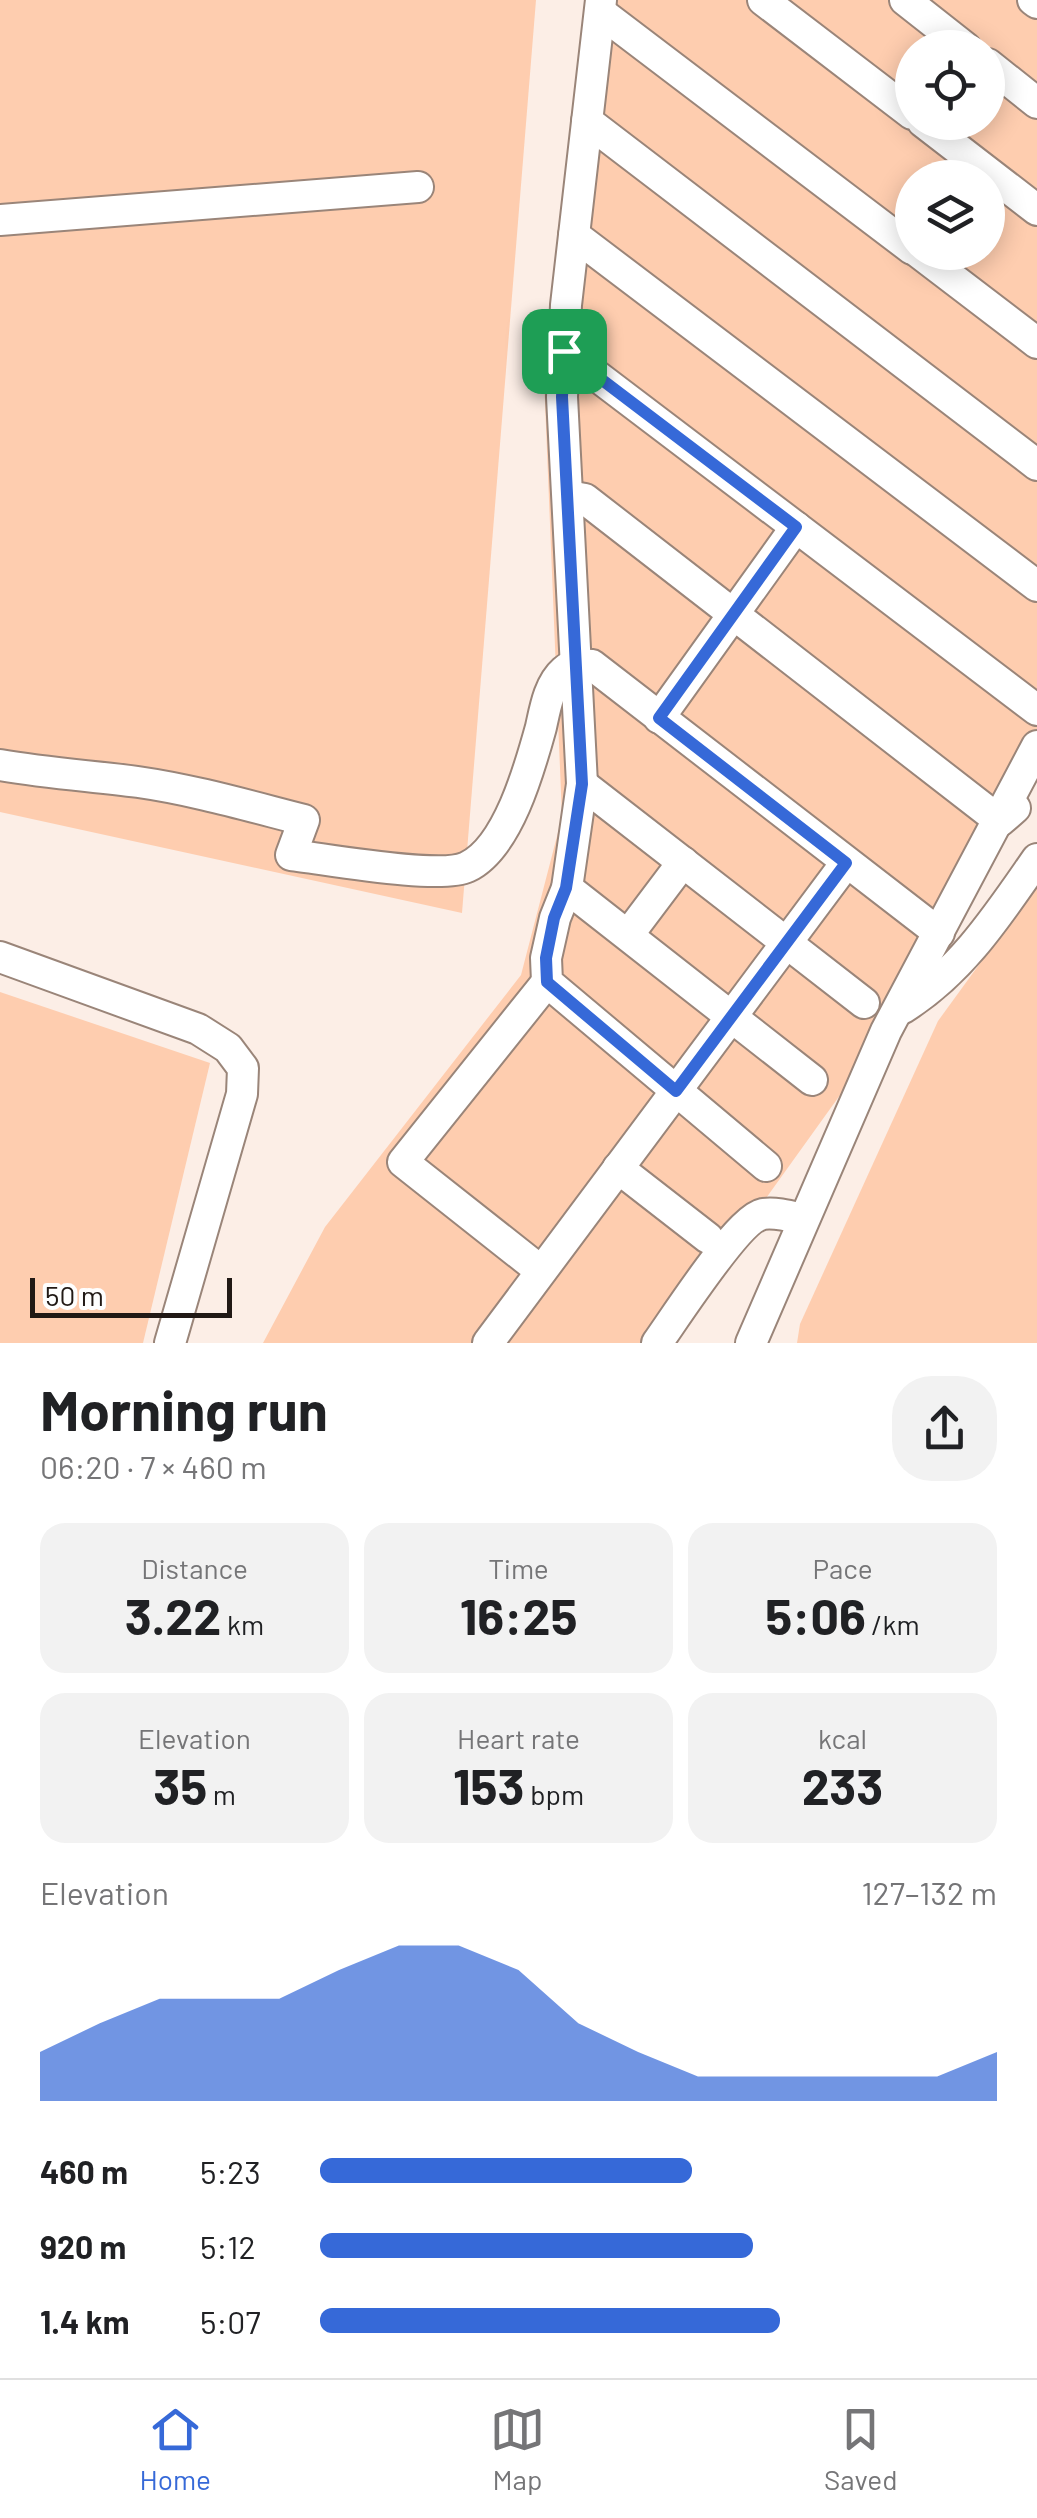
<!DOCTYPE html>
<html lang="en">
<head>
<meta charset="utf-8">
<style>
	body { margin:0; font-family:Barlow,sans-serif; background:#f2f2f2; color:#202124; height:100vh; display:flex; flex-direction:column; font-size:38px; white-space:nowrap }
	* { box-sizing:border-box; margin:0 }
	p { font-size:32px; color:#757577 }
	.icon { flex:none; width:55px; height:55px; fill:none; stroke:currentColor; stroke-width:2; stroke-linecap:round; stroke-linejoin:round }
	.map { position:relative; height:1343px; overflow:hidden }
	.drawer { display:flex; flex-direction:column; background:#fff; flex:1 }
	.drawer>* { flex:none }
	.tools { position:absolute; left:895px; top:30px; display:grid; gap:20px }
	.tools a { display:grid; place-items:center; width:110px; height:110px; border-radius:50%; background:#fff; box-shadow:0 5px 25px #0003; font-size:50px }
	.scale { position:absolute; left:30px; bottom:25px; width:202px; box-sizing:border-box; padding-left:10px; border:5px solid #211915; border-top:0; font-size:28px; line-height:35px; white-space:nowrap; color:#211915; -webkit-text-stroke:8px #fefefe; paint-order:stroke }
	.pin { position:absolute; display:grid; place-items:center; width:85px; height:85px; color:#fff; margin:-42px; border-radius:20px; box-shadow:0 5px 15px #0006 }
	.round { display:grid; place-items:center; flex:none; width:105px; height:105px; border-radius:40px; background:#f2f2f2 }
	.summary { display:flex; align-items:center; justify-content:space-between; height:170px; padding:0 40px }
	h1 { font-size:55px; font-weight:700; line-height:75px }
	.metrics { display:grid; grid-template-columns:repeat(3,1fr); gap:15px; height:170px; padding:10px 40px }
	.metrics div { display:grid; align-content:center; border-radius:25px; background:#f2f2f2; text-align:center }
	.metrics b { font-size:50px; font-weight:700 }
	.metrics small { font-size:28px; font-weight:400 }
	.metrics p { font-size:28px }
	.chart { height:280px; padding:20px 40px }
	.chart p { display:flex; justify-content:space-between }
	.chart svg { width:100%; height:180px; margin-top:10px; fill:#3669d8; opacity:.7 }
	ul { padding:0 40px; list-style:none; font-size:32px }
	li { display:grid; grid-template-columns:160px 120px 1fr; align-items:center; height:75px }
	li i { height:25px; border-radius:12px; background:#3669d8 }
	.tabs { display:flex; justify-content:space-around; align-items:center; height:140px; border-top:2px solid #e0e0e0; background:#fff; font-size:28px; color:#757577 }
	.tabs a { display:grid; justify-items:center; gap:5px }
	.tabs .current { color:#3669d8 }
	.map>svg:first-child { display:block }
	.green { fill:#fecdaf; fill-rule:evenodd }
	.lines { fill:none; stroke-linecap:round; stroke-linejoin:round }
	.minor-casing { stroke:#9a8579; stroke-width:34 }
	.minor { stroke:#fff; stroke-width:30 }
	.route-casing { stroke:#fff; stroke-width:20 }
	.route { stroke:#3669d8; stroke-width:12 }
</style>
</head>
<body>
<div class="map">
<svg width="1037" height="1343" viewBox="0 0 1037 1343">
	<rect width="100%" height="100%" fill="#fceee6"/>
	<g class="green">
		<path d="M0,0H536L462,913L0,812Z"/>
		<path d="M590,0H1037V746L886,1031L751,1219L673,1343H263L325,1227L521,975L562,817L544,378ZM912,48H988V122H912ZM912,178H988V252H912Z"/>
		<path d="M1037,885V1343H797L800,1324L938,1021Z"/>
		<path d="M0,992L210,1063L143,1343H0Z"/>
	</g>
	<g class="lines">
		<g class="minor-casing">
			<g id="minor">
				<path d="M601,0L566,305L562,397L582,784L567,888L555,918L546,958L547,982L766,1166"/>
				<path d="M763,0L912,114"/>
				<path d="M905,0L966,48"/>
				<path d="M1033,0L1037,3"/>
				<path d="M600,12L912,249"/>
				<path d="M988,64L1037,103"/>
				<path d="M587,121L1037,465"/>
				<path d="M923,122L1037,210"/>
				<path d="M0,220L418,187"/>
				<path d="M574,235L1037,586"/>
				<path d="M918,252L1037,343"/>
				<path d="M564,351L1037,710"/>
				<path d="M568,496L585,499L1000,821L1015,808"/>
				<path d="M659,718L796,527"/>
				<path d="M0,765C46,773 92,776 138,782C194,790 249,806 304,820L291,855C326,859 440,880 467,867C508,848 530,767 541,727C545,709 549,684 564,671C573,663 581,664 592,665L939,933"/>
				<path d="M582,784L864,1003"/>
				<path d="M567,888L812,1080"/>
				<path d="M628,935L683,862"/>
				<path d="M0,957L198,1029L228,1048L243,1068L242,1094L170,1343"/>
				<path d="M903,1008C962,971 998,915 1037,859"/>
				<path d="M618,1168L708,1238"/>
				<path d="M541,1271L403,1162L547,982"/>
				<path d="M488,1343L846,863"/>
				<path d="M657,1343C675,1318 738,1219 763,1214C775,1212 790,1216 803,1219"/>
				<path d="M751,1343L886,1031L1037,746"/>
			</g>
		</g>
		<use href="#minor" class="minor"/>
	</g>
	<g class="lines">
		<g class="route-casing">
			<path id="route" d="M564,351L796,527L659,718L846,863L676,1091L547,982L546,958L554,918L566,888L582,784L562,397Z"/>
		</g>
		<use href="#route" class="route"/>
	</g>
</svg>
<div class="tools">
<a><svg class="icon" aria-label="locate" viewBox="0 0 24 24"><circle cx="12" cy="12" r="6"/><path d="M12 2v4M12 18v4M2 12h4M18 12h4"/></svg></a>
<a><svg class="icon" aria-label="layers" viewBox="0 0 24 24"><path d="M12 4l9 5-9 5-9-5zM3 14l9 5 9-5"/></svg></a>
</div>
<div class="scale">50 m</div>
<div class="pin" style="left:564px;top:351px;background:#1e9e55"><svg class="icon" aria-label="arrive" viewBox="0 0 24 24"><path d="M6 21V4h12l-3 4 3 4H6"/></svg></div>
</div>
<section class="drawer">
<div class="summary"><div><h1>Morning run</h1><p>06:20 · 7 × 460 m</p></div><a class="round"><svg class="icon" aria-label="share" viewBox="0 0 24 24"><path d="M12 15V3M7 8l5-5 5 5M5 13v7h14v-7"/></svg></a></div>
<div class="metrics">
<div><p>Distance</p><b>3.22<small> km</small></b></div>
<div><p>Time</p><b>16:25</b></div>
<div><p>Pace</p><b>5:06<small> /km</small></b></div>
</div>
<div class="metrics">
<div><p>Elevation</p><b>35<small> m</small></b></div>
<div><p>Heart rate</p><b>153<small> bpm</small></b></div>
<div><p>kcal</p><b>233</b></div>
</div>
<div class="chart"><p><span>Elevation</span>127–132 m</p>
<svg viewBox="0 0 160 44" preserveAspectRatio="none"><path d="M0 44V32L10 25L20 19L30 19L40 19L50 12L60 6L70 6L80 12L90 25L100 32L110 38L120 38L130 38L140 38L150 38L160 32V44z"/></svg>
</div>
<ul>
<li><b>460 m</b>5:23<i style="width:55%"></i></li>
<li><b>920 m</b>5:12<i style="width:64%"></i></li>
<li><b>1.4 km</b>5:07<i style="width:68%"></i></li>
</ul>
</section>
<nav class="tabs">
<a class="current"><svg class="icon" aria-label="home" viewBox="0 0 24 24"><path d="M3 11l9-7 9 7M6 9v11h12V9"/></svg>Home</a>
<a><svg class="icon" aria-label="map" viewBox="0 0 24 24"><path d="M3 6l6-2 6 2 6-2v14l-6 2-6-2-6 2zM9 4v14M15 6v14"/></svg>Map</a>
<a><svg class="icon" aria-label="saved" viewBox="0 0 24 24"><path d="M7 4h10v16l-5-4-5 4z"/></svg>Saved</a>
</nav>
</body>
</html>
